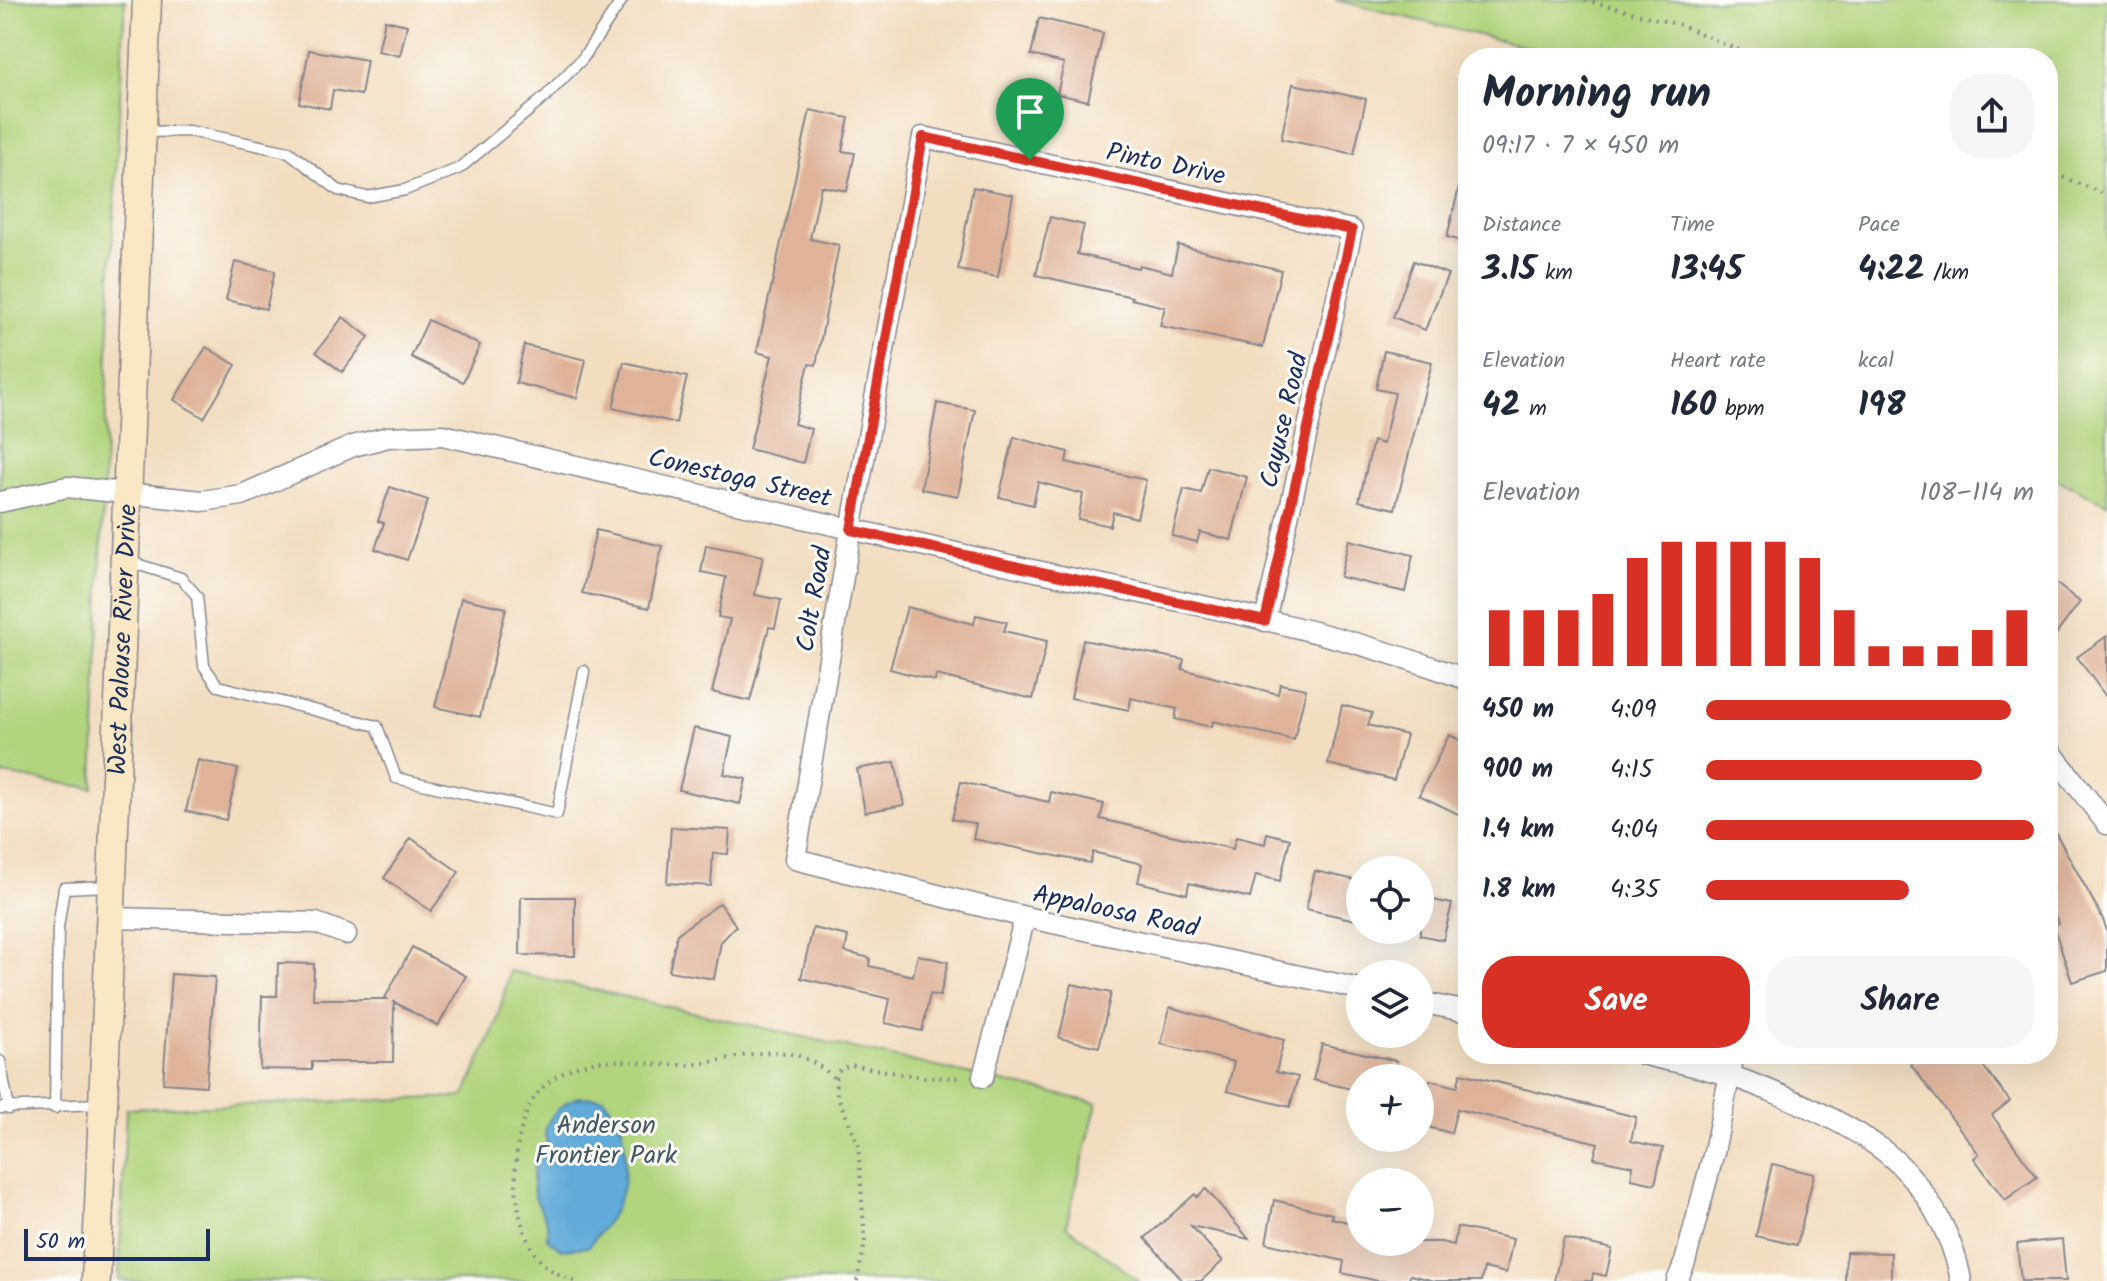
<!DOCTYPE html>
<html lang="en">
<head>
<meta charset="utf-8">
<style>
	body { margin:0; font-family:Kalam,sans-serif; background:#f6f6f7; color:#1f2937; height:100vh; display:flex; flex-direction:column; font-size:30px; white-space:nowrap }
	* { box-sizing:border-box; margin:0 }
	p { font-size:26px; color:#747a83 }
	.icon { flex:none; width:44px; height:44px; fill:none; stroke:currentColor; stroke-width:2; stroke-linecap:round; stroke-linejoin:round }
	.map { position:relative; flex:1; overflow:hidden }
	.sheet { position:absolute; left:1458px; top:48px; width:600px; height:1016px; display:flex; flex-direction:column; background:#fff; border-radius:32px; box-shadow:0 8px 32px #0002 }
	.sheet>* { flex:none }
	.fabs { position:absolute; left:1346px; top:856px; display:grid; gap:16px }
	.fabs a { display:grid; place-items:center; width:88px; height:88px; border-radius:50%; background:#fff; box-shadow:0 8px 32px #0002; font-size:40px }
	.scale { position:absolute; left:24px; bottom:20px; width:186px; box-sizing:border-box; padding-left:8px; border:4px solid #1b2f5e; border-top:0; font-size:22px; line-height:28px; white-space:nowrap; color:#1b2f5e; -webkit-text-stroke:6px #fdfcf7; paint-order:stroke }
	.pin { position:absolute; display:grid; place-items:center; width:68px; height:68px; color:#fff; margin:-82px -34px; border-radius:50% 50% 50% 0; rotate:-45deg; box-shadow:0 0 8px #0007 }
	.pin .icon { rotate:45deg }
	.round { display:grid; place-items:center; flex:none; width:84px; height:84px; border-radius:32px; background:#f6f6f7 }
	.headline { display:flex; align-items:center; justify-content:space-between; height:136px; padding:0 24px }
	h1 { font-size:44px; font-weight:700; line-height:60px }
	.stats { display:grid; grid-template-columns:repeat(3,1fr); gap:12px; height:136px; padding:8px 24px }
	.stats div { display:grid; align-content:center }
	.stats b { font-size:34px; font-weight:700 }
	.stats small { font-size:22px; font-weight:400 }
	.stats p { font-size:22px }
	.chart { height:224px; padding:16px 24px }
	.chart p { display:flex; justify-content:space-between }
	.chart svg { width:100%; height:144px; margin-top:8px; stroke:#d93025; stroke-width:6 }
	.button { display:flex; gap:16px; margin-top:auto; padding:16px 24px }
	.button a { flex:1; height:92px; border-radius:32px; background:#d93025; color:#fff; font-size:32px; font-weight:700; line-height:92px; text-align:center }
	.button a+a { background:#f6f6f7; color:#1f2937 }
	ul { padding:0 24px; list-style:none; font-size:26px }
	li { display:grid; grid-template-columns:128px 96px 1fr; align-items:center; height:60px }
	li i { height:20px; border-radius:10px; background:#d93025 }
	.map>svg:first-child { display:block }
	.green { fill:#b1d47d; stroke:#66826e; stroke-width:2 }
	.water { fill:#61abd9; stroke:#3e6d9c; stroke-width:2 }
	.building { fill:#e0b399 }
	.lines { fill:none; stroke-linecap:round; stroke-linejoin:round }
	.lane-casing { stroke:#86868e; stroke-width:13 }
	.street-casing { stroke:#86868e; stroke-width:23 }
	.secondary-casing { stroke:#86868e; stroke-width:31 }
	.path { stroke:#86868e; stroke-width:4; stroke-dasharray:2 6; stroke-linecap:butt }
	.lane { stroke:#fff; stroke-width:10 }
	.street { stroke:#fff; stroke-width:20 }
	.secondary { stroke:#fae7c3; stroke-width:28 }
	.route-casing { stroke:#fff; stroke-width:16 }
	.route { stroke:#d93025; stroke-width:10 }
	.labels { text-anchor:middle; stroke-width:6; stroke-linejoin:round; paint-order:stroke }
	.street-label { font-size:26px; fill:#1b2f5e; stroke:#fdfcf7 }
	.park-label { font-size:26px; fill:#405866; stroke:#fdfcf7 }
</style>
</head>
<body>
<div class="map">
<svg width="2107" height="1281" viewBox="0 0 2107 1281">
	<rect width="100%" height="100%" fill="#fdfcf7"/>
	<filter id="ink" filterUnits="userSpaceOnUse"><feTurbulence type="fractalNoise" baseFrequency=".0125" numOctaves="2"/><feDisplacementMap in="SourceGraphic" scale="16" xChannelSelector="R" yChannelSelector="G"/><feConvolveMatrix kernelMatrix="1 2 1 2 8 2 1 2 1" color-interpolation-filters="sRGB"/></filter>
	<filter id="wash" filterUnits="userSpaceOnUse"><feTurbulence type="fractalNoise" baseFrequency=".006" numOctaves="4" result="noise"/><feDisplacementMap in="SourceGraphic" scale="32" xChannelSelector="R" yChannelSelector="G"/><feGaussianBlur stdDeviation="1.8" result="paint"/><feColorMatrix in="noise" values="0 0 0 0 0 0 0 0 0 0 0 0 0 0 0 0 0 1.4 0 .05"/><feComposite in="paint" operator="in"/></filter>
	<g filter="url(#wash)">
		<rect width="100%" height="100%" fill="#f2ddbf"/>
		<g class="green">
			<path d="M0,0H125L111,270L93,788L0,774Z"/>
			<path d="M1335,0H2107V504L2048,475V58H1573Z"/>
			<path d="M510,971L1097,1103L1066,1226L1139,1281H119L126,1109L464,1097L496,1024Z"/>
		</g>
		<path class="water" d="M579,1097L603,1098C609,1106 618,1115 621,1125C625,1136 625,1150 625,1162C625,1202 612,1217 588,1247L562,1249L547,1239C549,1216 545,1221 537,1202C530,1187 533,1172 537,1157L549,1149C548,1144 546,1140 545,1135C545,1118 564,1101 579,1097Z"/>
		<g id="blocks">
			<g class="building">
				<path d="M1039,18L1103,33L1088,101L1057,94L1064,63L1031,55Z"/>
				<path d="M385,20L407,25L400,56L378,51Z"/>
				<path d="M309,50L367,60L361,95L333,90L330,109L299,103Z"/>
				<path d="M1293,84L1366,99L1354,154L1281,139Z"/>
				<path d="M810,110L849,118L842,151L855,153L847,191L821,186L810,239L839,245L816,365L809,364L794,424L811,429L803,463L749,449L772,356L757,352Z"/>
				<path d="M1460,183L1468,184V243L1447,237Z"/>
				<path d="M973,187L1013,195L998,277L958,270Z"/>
				<path d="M1050,217L1084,225L1077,254L1138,268L1139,265L1172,273L1178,245L1281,270L1263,347L1160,326L1165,307L1131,299L1132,297L1036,275Z"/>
				<path d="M1414,261L1448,274L1425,330L1393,317Z"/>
				<path d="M235,262L275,271L266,309L226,300Z"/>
				<path d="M343,317L369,337L342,372L316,352Z"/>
				<path d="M428,320L480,345L463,382L411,357Z"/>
				<path d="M524,345L586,360L577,398L516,383Z"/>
				<path d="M206,347L236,365L204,418L174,400Z"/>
				<path d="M1384,351L1432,362L1395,509L1359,501L1373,441L1383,444L1395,393L1376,389Z"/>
				<path d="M624,362L687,377L676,423L613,408Z"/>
				<path d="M937,403L975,410L958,496L921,489Z"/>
				<path d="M1014,437L1068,452L1066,462L1146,480L1137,518L1113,512L1110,526L1078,519L1083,494L1038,482L1033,505L999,497Z"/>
				<path d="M1208,467L1247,477L1231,540L1200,532L1197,542L1172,536L1184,489L1201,493Z"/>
				<path d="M390,487L428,500L407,560L375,549L384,523L378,521Z"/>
				<path d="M596,530L662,546L649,608L582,593Z"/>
				<path d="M1349,540L1413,555L1405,592L1340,577Z"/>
				<path d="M706,545L763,556L755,595L781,600L775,628L769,627L750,701L712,692L730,619L718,617L726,577L701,572Z"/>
				<path d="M2048,577L2080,602L2048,645Z"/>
				<path d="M461,598L506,608L480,717L435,707Z"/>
				<path d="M907,607L974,624L976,615L1007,622L1004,631L1047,641L1033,699L936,675L935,681L890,669Z"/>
				<path d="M2107,636V698L2077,657Z"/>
				<path d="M1083,640L1184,660L1182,669L1278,694L1280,684L1306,689L1294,740L1213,721L1212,727L1175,719L1177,709L1131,698L1129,710L1071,698Z"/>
				<path d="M1342,705L1372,713L1368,725L1406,735L1394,780L1328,764Z"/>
				<path d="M694,728L732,737L724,774L746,779L740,804L679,790Z"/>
				<path d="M1449,735L1468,744V798L1460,815L1419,795Z"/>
				<path d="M198,760L238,769L226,820L186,811Z"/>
				<path d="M895,762L904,805L865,812L857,769Z"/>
				<path d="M961,782L1049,802L1051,792L1104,804L1100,819L1233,849L1236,837L1265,844L1267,833L1290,839L1280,881L1256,875L1250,898L1189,883L1187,894L1138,882L1142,864L1093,852L1090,863L973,839L976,824L952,819Z"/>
				<path d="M2048,819L2102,917L2107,931V971L2072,982L2053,925L2059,923L2048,902Z"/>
				<path d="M671,827L730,830L728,854L713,853L711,886L667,883Z"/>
				<path d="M411,838L459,872L431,911L384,878Z"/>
				<path d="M1315,871L1360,881V921L1306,909Z"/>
				<path d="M521,897H575V956L520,955Z"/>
				<path d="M1420,897L1452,904L1443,940L1420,935Z"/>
				<path d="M720,903L736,926L721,942L714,979L669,971L677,934Z"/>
				<path d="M813,928L848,936L845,952L870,958L869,966L913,976L918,955L948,962L940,996L930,994L922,1031L885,1023L890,999L801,978Z"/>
				<path d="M412,947L466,976L438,1026L394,1002L393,1062H312V1070L260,1069L262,996H277L278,963L314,964L313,999H388L385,998Z"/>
				<path d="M171,974L215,977L206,1086L163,1083Z"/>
				<path d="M1072,984L1111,993L1099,1047L1059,1038Z"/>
				<path d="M1170,1007L1284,1040L1276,1072L1298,1077L1290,1107L1227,1091L1234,1062L1161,1044Z"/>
				<path d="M1322,1044L1397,1061L1393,1078H1360V1091L1313,1080Z"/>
				<path d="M1925,1054H1974L2010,1101L1992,1115L2037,1177L2005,1200L1974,1158L1979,1154L1911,1065Z"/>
				<path d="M1461,1073L1636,1117L1631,1141L1663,1148L1655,1184L1631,1179L1633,1166L1594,1158L1598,1143L1457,1109L1451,1133L1420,1125L1430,1080L1457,1087Z"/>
				<path d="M1772,1164L1814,1174L1797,1245L1756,1236Z"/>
				<path d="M1206,1189L1249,1239L1191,1226L1223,1261L1201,1281H1183L1145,1238L1195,1194L1197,1197Z"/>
				<path d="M1274,1200L1332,1214L1331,1218L1360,1225V1242H1441L1454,1245L1457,1227L1513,1239L1506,1273L1484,1268L1481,1281H1435L1410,1275L1409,1281H1378L1342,1273L1344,1261L1266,1243Z"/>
				<path d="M1564,1238L1612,1249L1606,1276L1593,1273L1592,1281H1554Z"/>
				<path d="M2062,1239L2066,1281H2021L2017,1244Z"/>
				<path d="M1846,1252L1891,1253V1281H1845Z"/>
			</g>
		</g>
	</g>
	<g filter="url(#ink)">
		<use href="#blocks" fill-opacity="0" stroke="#86868e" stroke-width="2"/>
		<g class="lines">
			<g class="lane-casing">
				<g id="lane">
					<path d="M144,132L189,131L289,152L338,190L367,197L405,190L460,168L545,97L583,58L622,0"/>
					<path d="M127,561L181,578L197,596L204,666L218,686L377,726L396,778L557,814L584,671"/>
					<path d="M0,1061L9,1109"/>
					<path d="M0,1108L99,1104"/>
					<path d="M55,1108L58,928L64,888L109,886"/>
				</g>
			</g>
			<g class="street-casing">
				<g id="street">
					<path d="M0,502L67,487L202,501L242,495L353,446L388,437L443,435C636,480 828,525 1022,568C1171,600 1325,626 1468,680"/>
					<path d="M1265,621L1352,230L923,137L851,530L795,859L1025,917L1360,989"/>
					<path d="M2048,748L2107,824"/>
					<path d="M110,918L316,923L346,934"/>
					<path d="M1420,1002L1468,1012"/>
					<path d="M1642,1054C1677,1063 1715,1069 1748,1082C1793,1099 1842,1120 1880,1148C1920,1177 1953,1232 1961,1281"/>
					<path d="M983,1077L1025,917"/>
					<path d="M1677,1281L1685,1262L1714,1152L1734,1054"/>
				</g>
			</g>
			<g class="secondary-casing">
				<g id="secondary">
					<path id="s1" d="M96,1281L147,0"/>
				</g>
			</g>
			<g class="path">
				<path d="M1585,0L1680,25L1758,58"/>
				<path d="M2048,171L2107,195"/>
				<path d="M574,1281C560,1276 548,1270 538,1258C507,1219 506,1114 549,1082C596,1046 632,1067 684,1065C741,1063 784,1030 835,1079"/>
				<path d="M857,1281L865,1242L858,1143L837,1095L835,1079L840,1069L851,1065L921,1077L961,1078"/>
			</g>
			<use href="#lane" class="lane"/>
			<use href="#street" class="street"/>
			<use href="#secondary" class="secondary"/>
		</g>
	</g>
	<g class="lines" filter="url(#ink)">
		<g class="route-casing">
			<path id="route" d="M923,137L1352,230L1265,621L851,530Z"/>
		</g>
		<use href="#route" class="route"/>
	</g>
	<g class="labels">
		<g class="street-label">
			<text transform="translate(1166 163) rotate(12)" y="9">Pinto Drive</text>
			<text transform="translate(1283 420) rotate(-77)" y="9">Cayuse Road</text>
			<text transform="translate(740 477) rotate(13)" y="9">Conestoga Street</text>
			<text transform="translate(813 599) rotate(-80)" y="9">Colt Road</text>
			<text dy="9" stroke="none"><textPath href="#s1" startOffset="642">West Palouse River Drive</textPath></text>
			<text transform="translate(1116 910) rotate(12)" y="9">Appaloosa Road</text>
		</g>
		<g class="park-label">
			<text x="606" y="1133">Anderson<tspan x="606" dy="30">Frontier Park</tspan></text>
		</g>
	</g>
</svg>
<div class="fabs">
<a><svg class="icon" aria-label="locate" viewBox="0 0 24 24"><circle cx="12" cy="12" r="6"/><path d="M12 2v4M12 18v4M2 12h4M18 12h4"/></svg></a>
<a><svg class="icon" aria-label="layers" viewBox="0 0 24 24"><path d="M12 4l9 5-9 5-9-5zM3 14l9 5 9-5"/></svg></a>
<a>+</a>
<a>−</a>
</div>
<div class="scale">50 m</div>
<div class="pin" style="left:1030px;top:160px;background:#1e9e55"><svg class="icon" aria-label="arrive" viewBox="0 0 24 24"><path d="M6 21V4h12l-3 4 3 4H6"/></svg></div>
<section class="sheet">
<div class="headline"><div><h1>Morning run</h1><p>09:17 · 7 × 450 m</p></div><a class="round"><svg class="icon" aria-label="share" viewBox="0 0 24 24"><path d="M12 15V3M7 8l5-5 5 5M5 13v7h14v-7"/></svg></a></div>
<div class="stats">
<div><p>Distance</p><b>3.15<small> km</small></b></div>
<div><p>Time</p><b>13:45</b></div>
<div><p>Pace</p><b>4:22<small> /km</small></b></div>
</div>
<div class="stats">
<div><p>Elevation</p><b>42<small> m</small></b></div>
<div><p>Heart rate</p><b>160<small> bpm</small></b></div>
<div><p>kcal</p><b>198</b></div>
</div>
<div class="chart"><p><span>Elevation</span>108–114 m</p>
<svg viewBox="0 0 160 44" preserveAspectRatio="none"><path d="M5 44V27M15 44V27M25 44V27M35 44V22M45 44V11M55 44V6M65 44V6M75 44V6M85 44V6M95 44V11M105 44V27M115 44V38M125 44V38M135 44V38M145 44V33M155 44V27"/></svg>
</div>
<ul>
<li><b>450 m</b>4:09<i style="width:93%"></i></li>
<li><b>900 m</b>4:15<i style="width:84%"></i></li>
<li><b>1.4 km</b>4:04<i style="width:100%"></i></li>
<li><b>1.8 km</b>4:35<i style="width:62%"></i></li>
</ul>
<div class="button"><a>Save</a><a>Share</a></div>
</section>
</div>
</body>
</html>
